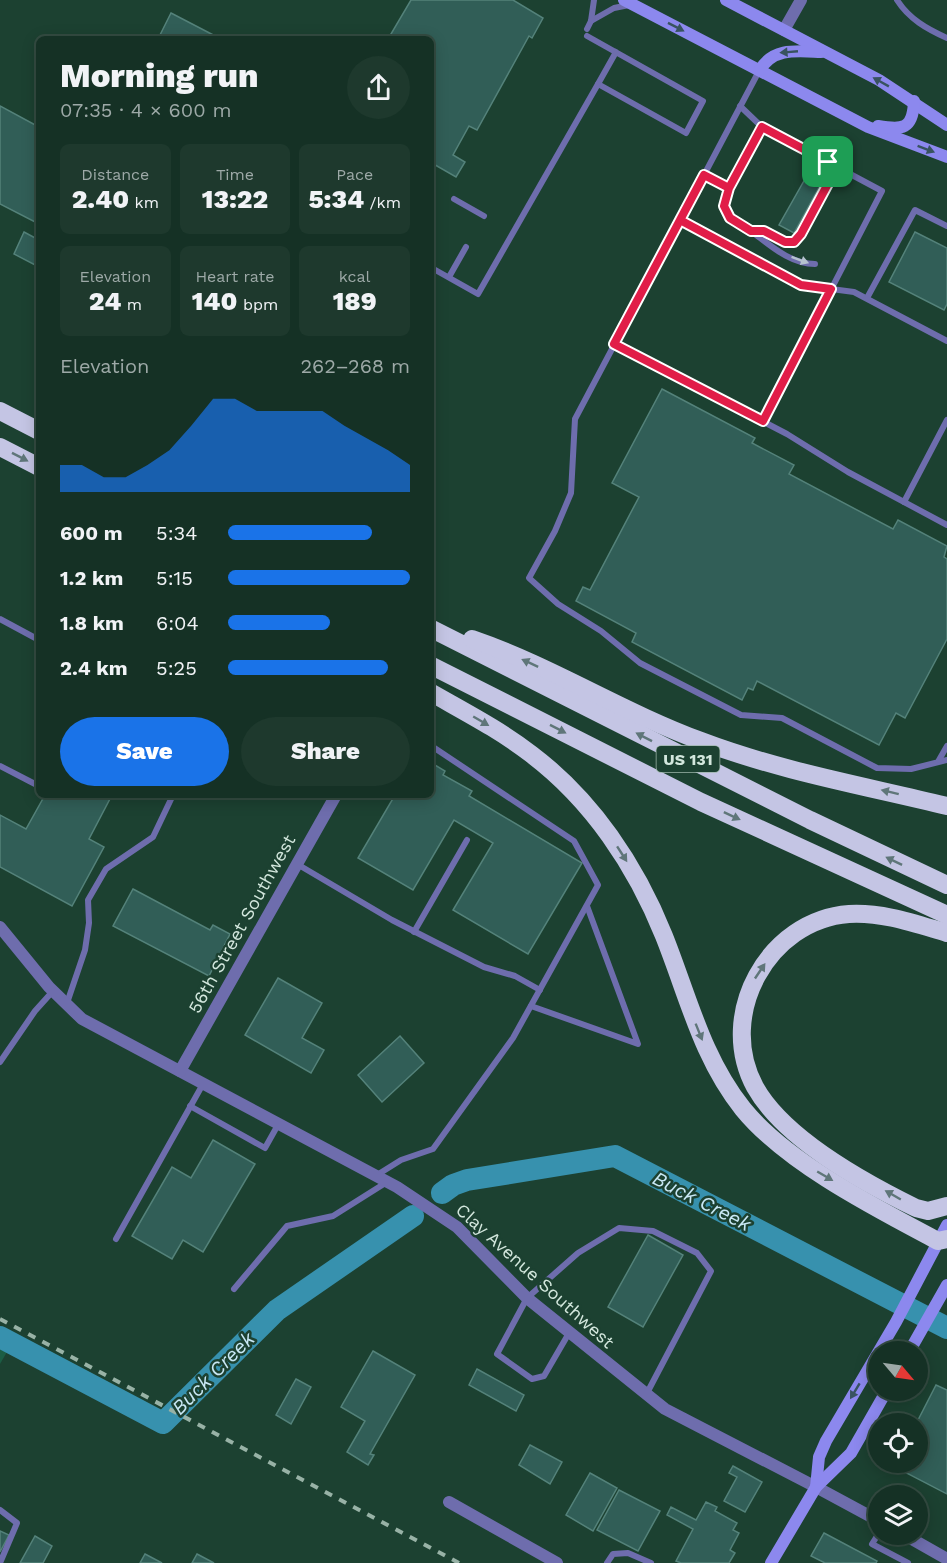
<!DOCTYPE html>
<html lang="en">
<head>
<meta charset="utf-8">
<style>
	body { margin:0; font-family:"Work Sans",sans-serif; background:#1e392d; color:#f1f3f6; height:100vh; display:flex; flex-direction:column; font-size:22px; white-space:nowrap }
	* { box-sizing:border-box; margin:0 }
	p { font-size:20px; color:#9da9a7 }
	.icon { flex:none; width:33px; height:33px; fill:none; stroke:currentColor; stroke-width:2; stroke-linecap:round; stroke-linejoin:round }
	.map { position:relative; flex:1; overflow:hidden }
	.drawer { position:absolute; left:36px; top:36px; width:398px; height:762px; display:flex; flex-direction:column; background:#153125; border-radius:9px; box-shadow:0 3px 15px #0003,0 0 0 2px #344c42 }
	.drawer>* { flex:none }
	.needle { width:39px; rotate:119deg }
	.controls { position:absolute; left:868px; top:1341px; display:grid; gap:12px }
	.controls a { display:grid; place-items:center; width:60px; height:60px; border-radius:50%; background:#153125; box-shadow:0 3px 15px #0003,0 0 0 2px #344c42; font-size:30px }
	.pin { position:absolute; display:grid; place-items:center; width:51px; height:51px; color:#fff; margin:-26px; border-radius:12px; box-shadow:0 3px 9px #0006 }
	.round { display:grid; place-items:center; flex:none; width:63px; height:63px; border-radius:32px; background:#1e392d }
	.head { display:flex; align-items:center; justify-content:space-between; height:102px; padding:0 24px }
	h1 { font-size:33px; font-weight:800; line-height:45px }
	.metrics { display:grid; grid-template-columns:repeat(3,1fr); gap:9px; height:102px; padding:6px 24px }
	.metrics div { display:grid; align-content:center; border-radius:9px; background:#1e392d; text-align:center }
	.metrics b { font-size:26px; font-weight:800 }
	.metrics small { font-size:16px; font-weight:400 }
	.metrics p { font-size:16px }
	.chart { height:168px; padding:12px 24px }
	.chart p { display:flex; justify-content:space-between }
	.chart svg { width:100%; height:108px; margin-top:6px; fill:#1a73e8; opacity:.7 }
	.button { display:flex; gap:12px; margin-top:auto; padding:12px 24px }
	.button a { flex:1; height:69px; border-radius:36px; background:#1a73e8; color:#fff; font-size:24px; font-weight:800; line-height:69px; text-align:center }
	.button a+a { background:#1e392d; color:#f1f3f6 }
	ul { padding:0 24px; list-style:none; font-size:20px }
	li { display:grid; grid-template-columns:96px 72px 1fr; align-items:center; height:45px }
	li i { height:15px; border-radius:8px; background:#1a73e8 }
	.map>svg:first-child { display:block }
	.green { fill:#1c5d44 }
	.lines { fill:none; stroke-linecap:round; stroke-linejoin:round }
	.river { stroke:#3791ae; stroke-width:22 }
	.building { fill:#315e57; stroke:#54827a; stroke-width:1.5 }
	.service { stroke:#6e6dad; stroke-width:6 }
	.minor { stroke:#6e6dad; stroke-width:12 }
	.tertiary { stroke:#6e6dad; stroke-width:12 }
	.secondary { stroke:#8c88ee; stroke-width:12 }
	.motorway { stroke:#c4c5e4; stroke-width:18 }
	.rail { stroke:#98b2a6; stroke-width:4; stroke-dasharray:8 8; stroke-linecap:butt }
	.oneway { fill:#385360 }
	.oneway2 { fill:#b5c2cf }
	.oneway3 { fill:#5f7679 }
	.route-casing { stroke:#fff; stroke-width:12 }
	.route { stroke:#e11d48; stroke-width:8 }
	.labels { text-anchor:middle; stroke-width:5; stroke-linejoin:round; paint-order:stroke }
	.shield { fill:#1c4131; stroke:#9cb5a9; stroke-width:1.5 }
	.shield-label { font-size:16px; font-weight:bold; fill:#d3e7dd }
	.street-label { font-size:18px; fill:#d3e7dd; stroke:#1c4131 }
	.water-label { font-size:20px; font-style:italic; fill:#c9e8f5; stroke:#1c4131 }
</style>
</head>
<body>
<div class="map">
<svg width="947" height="1563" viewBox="0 0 947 1563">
	<rect width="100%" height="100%" fill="#1c4131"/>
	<path class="green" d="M0,1339L11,1345L0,1364Z"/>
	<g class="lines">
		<g class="river">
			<path d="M442,1193L453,1185L467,1180L615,1156L947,1328"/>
			<path d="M0,1337L163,1423L277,1310L413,1216"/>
		</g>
	</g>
	<g class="building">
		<path d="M411,0H513L543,18L532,38L529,36L477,130L469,126L453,155L465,162L456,177L430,162V39H388Z"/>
		<path d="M171,13L221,39H158Z"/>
		<path d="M0,106L39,127V224L0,204Z"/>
		<path d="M809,172L823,180L794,233L779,225Z"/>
		<path d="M24,232L39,240V267L14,254Z"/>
		<path d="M915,232L947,248V304L944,310L889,282Z"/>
		<path d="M662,389L755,438L752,443L794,465L789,474L893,529L898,520L947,546L944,557L947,559V639L905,718L896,713L879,745L757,681L753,690L748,688L742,700L632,642L636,633L576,601L583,587L590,590L639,497L612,483Z"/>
		<path d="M430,762L445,771L443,775L472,791L469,796L582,863L528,954L453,910L493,843L454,820L413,890L358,858L395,795H430Z"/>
		<path d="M45,795H112L89,839L104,847L72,906L0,867V815L26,829Z"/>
		<path d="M133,889L210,930L213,925L230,934L209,976L113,926Z"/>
		<path d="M278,978L322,1003L302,1038L324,1050L311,1073L245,1035Z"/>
		<path d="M400,1036L424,1063L382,1102L358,1075Z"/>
		<path d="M213,1140L255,1164L203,1252L183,1240L172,1259L132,1236L172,1167L191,1178Z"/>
		<path d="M648,1235L683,1255L643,1327L608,1307Z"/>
		<path d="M373,1351L415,1375L370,1454L374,1455L368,1465L347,1452L365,1421L341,1407Z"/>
		<path d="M477,1369L524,1395L516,1411L469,1385Z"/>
		<path d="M296,1379L311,1387L291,1424L276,1415Z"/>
		<path d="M936,1385L947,1390V1494L893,1466L895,1462H918V1424H916Z"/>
		<path d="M530,1445L562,1462L550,1484L519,1465Z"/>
		<path d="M733,1466L762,1482L745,1512L724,1501L737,1477L729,1473Z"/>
		<path d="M590,1473L617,1488L593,1531L566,1515Z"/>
		<path d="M619,1490L660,1511L638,1551L597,1530Z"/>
		<path d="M706,1502L717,1507L715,1511L737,1523L733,1530L739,1533L730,1550L735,1553L729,1563H681L676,1561L693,1529L667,1515L671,1507L696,1520Z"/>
		<path d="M0,1531L9,1535L0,1552Z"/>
		<path d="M824,1533L877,1561L876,1563H825L811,1556Z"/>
		<path d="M35,1536L52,1546L43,1563H20Z"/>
		<path d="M145,1554L162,1563H140Z"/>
		<path d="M197,1554L214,1563H192Z"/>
	</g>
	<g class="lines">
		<g class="service">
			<path d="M897,0C909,19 927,29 947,38"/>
			<path d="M591,21L614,8L629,5"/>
			<path d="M587,29L591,21L594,0"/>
			<path d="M587,36L703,101L686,133L598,84L616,52"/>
			<path d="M759,71L575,419L571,493L555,531L529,578L558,604L601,631L640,663L741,715L782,718L877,768L911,769L947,760"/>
			<path d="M740,106L762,127"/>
			<path d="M703,175L729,188"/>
			<path d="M454,199L484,216"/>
			<path d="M680,220L801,285L854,292L947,341"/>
			<path d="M751,231H764L788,243L797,240L837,167"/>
			<path d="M430,267L478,294L598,84"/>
			<path d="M449,277L466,247"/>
			<path d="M867,298L915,210L947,226"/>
			<path d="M614,344L787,434L848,472L947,525"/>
			<path d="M763,421L882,191L762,127L727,193L725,210C730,222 741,224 751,231C770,245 790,264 815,264"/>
			<path d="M904,502L947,420"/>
			<path d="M0,619L39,640"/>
			<path d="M939,760L947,746"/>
			<path d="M0,766L35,784"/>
			<path d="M297,864L392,920L484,967L515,976L540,990"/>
			<path d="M414,932L467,840"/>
			<path d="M67,1003L85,950L89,923L88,900L106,869L153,837L173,795"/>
			<path d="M531,1006L638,1044L587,906"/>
			<path d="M0,1062L35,1011L53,991"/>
			<path d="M190,1106L265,1148L279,1123"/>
			<path d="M377,1175L401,1160L433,1149L513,1038L598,885L574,841L430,745"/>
			<path d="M116,1239L203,1084"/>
			<path d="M234,1289L287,1226L333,1216L387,1182"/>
			<path d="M569,1333L544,1376L532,1379L497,1354L527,1298L578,1253L619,1228L653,1231L697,1253L711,1271L646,1395"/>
			<path d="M0,1510L17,1523L0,1563"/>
			<path d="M879,1533L872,1544L908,1563"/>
			<path d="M607,1563L613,1554L628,1553L651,1563"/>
		</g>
		<g class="minor">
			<path d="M784,30L801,0"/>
			<path d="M0,927L49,987L82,1019L397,1187L457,1227L527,1298L665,1409L816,1487"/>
			<path d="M180,1071L336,795"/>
			<path d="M449,1502L557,1563"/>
		</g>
		<g class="tertiary">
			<path d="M816,1487L879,1521"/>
			<path d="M903,1534L947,1559"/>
		</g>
		<g class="secondary">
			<path d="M624,0L868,127L947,157"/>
			<path d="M726,0L879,80L947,125"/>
			<path d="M760,70C773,47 798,51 821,52"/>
			<path d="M878,126C902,130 913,130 914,101"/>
			<path d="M909,1352L947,1285"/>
			<path d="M816,1487L819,1457L826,1441L896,1322L947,1225"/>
			<path d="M771,1563L816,1487L851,1453L887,1390"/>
		</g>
		<g class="motorway">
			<path d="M0,411L39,431"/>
			<path d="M0,447L39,467"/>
			<path d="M430,628L810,820L947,885"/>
			<path d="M472,639C551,666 622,712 701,741C780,771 865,786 947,806"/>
			<path d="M430,665L701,802L947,915"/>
			<path d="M430,692C465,712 500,730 531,754C592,800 636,866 664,936C688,996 702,1058 743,1109C787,1163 876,1208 938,1241L947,1239"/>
			<path d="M947,933C916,924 883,912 849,914C768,920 716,1015 755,1087C784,1139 863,1182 916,1208L928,1211L947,1206"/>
		</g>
		<path class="rail" d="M0,1319L459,1563"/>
	</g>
	<defs><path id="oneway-solid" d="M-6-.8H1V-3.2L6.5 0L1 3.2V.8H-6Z" transform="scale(1.5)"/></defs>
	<g class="oneway">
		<use href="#oneway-solid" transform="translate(676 27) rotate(27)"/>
		<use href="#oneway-solid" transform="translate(789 52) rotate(175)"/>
		<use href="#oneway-solid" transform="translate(881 82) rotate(-151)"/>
		<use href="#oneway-solid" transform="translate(926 149) rotate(21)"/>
		<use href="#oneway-solid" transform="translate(855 1391) rotate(121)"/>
	</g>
	<use class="oneway2" href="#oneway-solid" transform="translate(800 260) rotate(20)"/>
	<g class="oneway3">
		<use href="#oneway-solid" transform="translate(20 457) rotate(27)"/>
		<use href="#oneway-solid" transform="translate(530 663) rotate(-155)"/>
		<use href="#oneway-solid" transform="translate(481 721) rotate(30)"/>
		<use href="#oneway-solid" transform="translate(558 729) rotate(27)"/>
		<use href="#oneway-solid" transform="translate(644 737) rotate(-153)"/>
		<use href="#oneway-solid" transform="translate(890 792) rotate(-166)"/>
		<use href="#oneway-solid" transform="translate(732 816) rotate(25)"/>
		<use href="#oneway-solid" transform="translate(622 854) rotate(57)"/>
		<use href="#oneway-solid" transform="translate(894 861) rotate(-154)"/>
		<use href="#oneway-solid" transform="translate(760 971) rotate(-56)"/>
		<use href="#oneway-solid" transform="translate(699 1032) rotate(68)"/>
		<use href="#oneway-solid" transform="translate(825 1176) rotate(30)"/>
		<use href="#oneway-solid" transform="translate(893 1195) rotate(-150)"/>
	</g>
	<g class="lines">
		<g class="route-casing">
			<path id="route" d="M828,162L762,127L729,188L704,175L614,344L763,421L831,289L801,285L680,220L704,175L729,188L724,206L730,218L751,231H764L785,242H794L801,234L837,167L828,162"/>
		</g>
		<use href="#route" class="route"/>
	</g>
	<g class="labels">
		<rect class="shield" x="656.5" y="746" width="63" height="26" rx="4.5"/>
		<g class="shield-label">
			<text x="688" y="765">US 131</text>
		</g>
		<g class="street-label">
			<text transform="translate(242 924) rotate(-61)" y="6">56th Street Southwest</text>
			<text transform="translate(535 1276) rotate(42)" y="6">Clay Avenue Southwest</text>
		</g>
		<g class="water-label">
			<text transform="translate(702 1201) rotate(27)" y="7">Buck Creek</text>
			<text transform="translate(213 1373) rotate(-45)" y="7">Buck Creek</text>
		</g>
	</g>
</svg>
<div class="controls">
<a><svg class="needle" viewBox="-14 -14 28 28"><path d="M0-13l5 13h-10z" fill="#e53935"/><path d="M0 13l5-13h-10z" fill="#9da9a7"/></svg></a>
<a><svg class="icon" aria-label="locate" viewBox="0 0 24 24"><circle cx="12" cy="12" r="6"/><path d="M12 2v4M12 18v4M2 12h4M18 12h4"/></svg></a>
<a><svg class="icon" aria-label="layers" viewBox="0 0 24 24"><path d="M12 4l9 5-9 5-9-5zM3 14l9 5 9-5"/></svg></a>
</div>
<div class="pin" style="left:828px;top:162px;background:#1e9e55"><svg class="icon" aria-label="arrive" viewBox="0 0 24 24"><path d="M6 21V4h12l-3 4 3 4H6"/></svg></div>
<section class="drawer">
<div class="head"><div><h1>Morning run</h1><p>07:35 · 4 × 600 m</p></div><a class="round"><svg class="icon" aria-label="share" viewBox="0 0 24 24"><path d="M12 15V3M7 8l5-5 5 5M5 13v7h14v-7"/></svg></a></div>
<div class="metrics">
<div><p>Distance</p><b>2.40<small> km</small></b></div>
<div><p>Time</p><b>13:22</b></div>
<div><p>Pace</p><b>5:34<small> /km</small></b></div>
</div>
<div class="metrics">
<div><p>Elevation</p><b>24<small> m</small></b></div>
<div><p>Heart rate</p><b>140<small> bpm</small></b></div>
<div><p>kcal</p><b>189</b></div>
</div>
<div class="chart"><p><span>Elevation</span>262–268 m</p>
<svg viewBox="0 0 160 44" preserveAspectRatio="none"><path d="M0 44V33L10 33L20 38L30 38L40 33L50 27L60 17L70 6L80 6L90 11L100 11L110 11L120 11L130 17L140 22L150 27L160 33V44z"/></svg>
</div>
<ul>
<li><b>600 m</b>5:34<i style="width:79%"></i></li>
<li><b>1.2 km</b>5:15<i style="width:100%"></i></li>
<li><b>1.8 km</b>6:04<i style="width:56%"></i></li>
<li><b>2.4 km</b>5:25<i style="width:88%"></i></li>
</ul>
<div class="button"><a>Save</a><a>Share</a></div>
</section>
</div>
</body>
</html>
